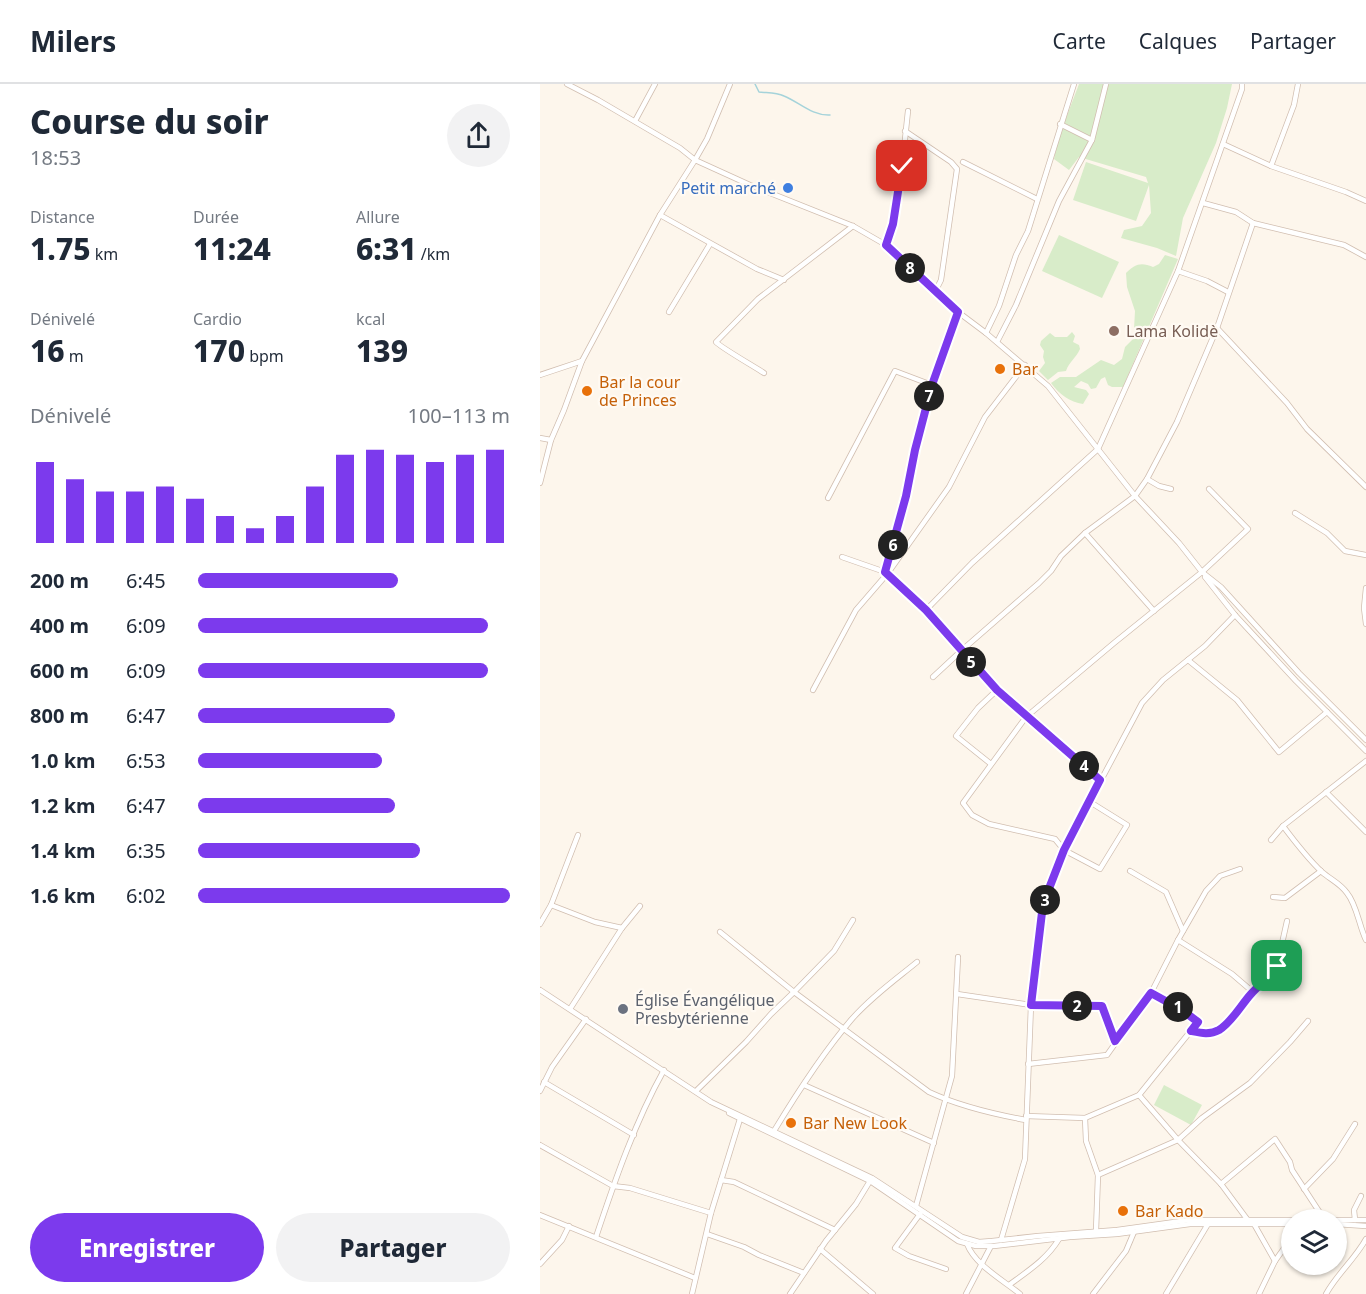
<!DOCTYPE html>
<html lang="fr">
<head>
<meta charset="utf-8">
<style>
	body { margin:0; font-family:"Noto Sans",sans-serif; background:#f2f2f3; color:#1f2937; height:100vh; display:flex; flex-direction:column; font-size:22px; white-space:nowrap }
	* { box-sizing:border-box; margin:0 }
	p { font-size:20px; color:#747a83 }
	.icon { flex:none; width:33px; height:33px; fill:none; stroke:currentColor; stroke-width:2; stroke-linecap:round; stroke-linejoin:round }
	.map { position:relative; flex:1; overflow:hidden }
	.drawer { display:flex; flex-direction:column; background:#fff; width:540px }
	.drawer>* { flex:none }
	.fabs { position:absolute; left:741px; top:1125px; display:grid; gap:12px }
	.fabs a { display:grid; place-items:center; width:66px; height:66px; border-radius:50%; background:#fff; box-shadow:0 2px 4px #0004; font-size:30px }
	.pin { position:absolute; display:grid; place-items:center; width:51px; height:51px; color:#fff; margin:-26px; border-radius:12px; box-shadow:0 3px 9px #0006 }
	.km { position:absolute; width:30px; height:30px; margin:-15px; border-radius:50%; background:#222; color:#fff; font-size:16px; line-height:30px; text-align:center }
	.round { display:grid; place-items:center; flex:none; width:63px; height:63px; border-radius:32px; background:#f2f2f3 }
	.headline { display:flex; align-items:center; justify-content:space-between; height:102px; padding:0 30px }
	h1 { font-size:33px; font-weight:800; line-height:45px }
	.figures { display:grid; grid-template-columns:repeat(3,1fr); gap:9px; height:102px; padding:6px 30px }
	.figures div { display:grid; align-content:center }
	.figures b { font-size:30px; font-weight:800 }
	.figures small { font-size:16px; font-weight:400 }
	.figures p { font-size:16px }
	.chart { height:168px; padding:12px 30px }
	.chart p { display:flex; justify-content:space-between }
	.chart svg { width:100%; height:108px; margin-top:6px; stroke:#7c3aed; stroke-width:6 }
	.cta { display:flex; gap:12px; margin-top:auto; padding:12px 30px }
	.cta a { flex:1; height:69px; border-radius:36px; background:#7c3aed; color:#fff; font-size:24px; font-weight:800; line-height:69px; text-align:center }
	.cta a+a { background:#f2f2f3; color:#1f2937 }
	ul { padding:0 30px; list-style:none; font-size:20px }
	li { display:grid; grid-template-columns:96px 72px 1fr; align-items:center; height:45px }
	li i { height:15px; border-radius:8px; background:#7c3aed }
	header { display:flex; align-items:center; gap:36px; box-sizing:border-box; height:84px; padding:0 30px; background:#fff; border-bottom:2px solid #e0e1e3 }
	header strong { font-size:28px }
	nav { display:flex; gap:33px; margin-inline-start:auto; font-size:21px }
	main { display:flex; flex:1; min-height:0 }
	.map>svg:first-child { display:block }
	.green { fill:#d8ecc9 }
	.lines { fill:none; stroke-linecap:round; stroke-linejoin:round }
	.stream { stroke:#a5d3da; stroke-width:1.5 }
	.street-casing { stroke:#d1beb0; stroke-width:6 }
	.street { stroke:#fff; stroke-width:4.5 }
	.route-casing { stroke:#fff; stroke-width:12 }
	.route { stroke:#7c3aed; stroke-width:8 }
	.shop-dot { fill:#3f7fe0; stroke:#fffaf3; stroke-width:2 }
	.education-dot { fill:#8d6e63; stroke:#fffaf3; stroke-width:2 }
	.food-dot { fill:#e8710a; stroke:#fffaf3; stroke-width:2 }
	.worship-dot { fill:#6b7280; stroke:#fffaf3; stroke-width:2 }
	.labels { text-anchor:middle; stroke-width:4.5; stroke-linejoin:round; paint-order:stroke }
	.shop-label { font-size:16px; fill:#366cbe; stroke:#fffaf3; text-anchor:end }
	.education-label { font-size:16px; fill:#785e54; stroke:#fffaf3; text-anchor:start }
	.food-label { font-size:16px; fill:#c56008; stroke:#fffaf3; text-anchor:start }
	.worship-label { font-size:16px; fill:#5b616d; stroke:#fffaf3; text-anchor:start }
</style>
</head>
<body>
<header>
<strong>Milers</strong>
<nav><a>Carte</a><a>Calques</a><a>Partager</a></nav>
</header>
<main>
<section class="drawer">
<div class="headline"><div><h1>Course du soir</h1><p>18:53</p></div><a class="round"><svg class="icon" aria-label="share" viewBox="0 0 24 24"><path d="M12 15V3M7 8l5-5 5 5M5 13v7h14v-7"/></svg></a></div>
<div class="figures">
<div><p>Distance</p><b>1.75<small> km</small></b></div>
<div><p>Durée</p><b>11:24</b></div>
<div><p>Allure</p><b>6:31<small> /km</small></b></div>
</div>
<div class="figures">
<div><p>Dénivelé</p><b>16<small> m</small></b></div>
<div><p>Cardio</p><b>170<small> bpm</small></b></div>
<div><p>kcal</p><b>139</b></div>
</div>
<div class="chart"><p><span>Dénivelé</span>100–113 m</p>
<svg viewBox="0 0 160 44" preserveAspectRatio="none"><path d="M5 44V11M15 44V18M25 44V23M35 44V23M45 44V21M55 44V26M65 44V33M75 44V38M85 44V33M95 44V21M105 44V8M115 44V6M125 44V8M135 44V11M145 44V8M155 44V6"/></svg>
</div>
<ul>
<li><b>200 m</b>6:45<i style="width:64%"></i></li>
<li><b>400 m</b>6:09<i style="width:93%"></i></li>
<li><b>600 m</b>6:09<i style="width:93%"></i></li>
<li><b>800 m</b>6:47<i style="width:63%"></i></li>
<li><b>1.0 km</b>6:53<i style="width:59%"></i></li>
<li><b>1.2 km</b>6:47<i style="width:63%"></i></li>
<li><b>1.4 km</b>6:35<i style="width:71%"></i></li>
<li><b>1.6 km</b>6:02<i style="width:100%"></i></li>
</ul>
<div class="cta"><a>Enregistrer</a><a>Partager</a></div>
</section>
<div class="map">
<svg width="826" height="1210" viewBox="0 0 826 1210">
	<rect width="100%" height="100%" fill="#fdf6ec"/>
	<g class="green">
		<path d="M539,0H692L687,24L676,59L643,134L636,172L617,164L581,154L584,146L602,142L611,129L609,101L596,137L533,116L546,78L608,99L606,93L539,73L529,86L514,75L518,55Z"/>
		<path d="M519,151L579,178L562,214L502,187Z"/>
		<path d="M625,171L638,175L583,303H572L568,301L565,293L561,295L556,304L551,305L548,300L541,297L534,303L546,306L549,310L543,320C530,318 519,310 511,299L520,293H536L561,276L574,281L582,275L585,263L598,250L594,245L595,227L587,203L586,189C595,180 601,178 613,183L619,180Z"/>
		<path d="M532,248L535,252L533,258L539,261L540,265C536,274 529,278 526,287L518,288L508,296L499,287L505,279L503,273L504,267L500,261L501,257L510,249L515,253H527Z"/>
		<path d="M624,1001L662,1021L651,1041L614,1021Z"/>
	</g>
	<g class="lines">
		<path class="stream" d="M215,0L219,8C227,9 236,8 244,12C259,18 272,32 290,31"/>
		<g class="street-casing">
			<g id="street">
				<path d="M27,0L58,16L140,64L155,76L167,55L190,0"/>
				<path d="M95,37L115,0"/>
				<path d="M520,40L552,56"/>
				<path d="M365,47L411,78L417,85L401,196L395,208"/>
				<path d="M683,60L731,82L806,108L826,117"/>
				<path d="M423,78L497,115"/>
				<path d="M731,82L754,21L758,0"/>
				<path d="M663,119L696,128L713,139L804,161L826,173"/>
				<path d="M120,131L217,185L244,196"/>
				<path d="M346,161C360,118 363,72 368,27"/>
				<path d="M638,187L667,197L688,208"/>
				<path d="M129,228L170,160"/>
				<path d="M677,244L747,319L767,345L826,403"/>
				<path d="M446,249L459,222L476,171L488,147L534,0"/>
				<path d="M457,258L476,221L519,117L552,56L566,0"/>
				<path d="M224,289C215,283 180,263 176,258L218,215L313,142"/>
				<path d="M0,291L42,277"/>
				<path d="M0,354L11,356"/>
				<path d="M607,395L619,402L631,405"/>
				<path d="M0,399L11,356L24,326L42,277L120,131L155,76L210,101L313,142L346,161L418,228L446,249L508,302L595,412L639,459L662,488L681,503L759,589L826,656"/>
				<path d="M288,414L355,287L392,301"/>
				<path d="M755,429L787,449L805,467L826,471"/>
				<path d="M545,449L614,527"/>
				<path d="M302,473L348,489L386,526L457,606L486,633L560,696"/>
				<path d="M345,488L366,412L375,366L392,301L418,228"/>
				<path d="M665,493L695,531L756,597L826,667"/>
				<path d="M826,504L824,524L826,540"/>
				<path d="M386,526L432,479L558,365L638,187L702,5V0"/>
				<path d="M648,576L697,616L739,668L787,628"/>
				<path d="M393,593L421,567L499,499L511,487L521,472L545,449L595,412L607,395L637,338L677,244L713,139"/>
				<path d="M273,606L316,526L348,489L409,403L445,333L485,281"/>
				<path d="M451,680L416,652L438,624L457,606"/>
				<path d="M786,708L826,748"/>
				<path d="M550,718L587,741L560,785L524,766L515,755L449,740L432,731L423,719L486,633L574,559L662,488L708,445L669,405"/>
				<path d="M743,742C755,758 767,774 782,788C790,795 801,800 807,809C817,821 819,842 826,856"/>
				<path d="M731,756L743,742L826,677"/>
				<path d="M590,787L626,808L643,847"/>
				<path d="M733,813L745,814L781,787"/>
				<path d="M11,821L55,838L82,844"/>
				<path d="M0,840L11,821L38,751"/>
				<path d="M180,848L254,908L294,867L313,836"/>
				<path d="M638,856L692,890L713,908"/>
				<path d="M0,906L171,1018L332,1094L422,1153L439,1158L452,1157L498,1152L577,1146L649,1136H756"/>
				<path d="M417,910L491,921L563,922L575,957"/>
				<path d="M30,925L82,844L100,822"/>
				<path d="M651,947L666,950L678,947L685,941L713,908L732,891L737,882L747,837"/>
				<path d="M488,980L567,971L611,909L638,856L666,807L680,792L700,785"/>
				<path d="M4,998L94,1051"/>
				<path d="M264,1001L394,1059"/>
				<path d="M0,1007L12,983L46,935"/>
				<path d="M156,1007L206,958L231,930L254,908L389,1008C419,1022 453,1030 486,1036"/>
				<path d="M599,1011L638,1056L681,1100L707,1135"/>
				<path d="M189,1029L330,1097L418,1157L436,1162H454L530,1153L577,1150L650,1140H752"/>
				<path d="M486,1032L545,1034L599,1011L658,938L642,926L611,909"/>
				<path d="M545,1034L546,1057L558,1091L556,1147"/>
				<path d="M234,1047C257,1009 282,970 311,936C330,914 355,896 377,878"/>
				<path d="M0,1061L73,1102L90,1104L171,1129"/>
				<path d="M558,1091L638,1056L662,1034L710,999L750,958L768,937"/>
				<path d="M181,1096L194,1098L295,1146"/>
				<path d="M681,1100L735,1055L750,1078L752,1086L784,1135"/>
				<path d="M764,1105L793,1075L815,1040"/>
				<path d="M376,1122L412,992L418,873"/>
				<path d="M380,1130L355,1164L369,1172L406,1185"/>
				<path d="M0,1131L155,1194"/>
				<path d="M757,1136H795"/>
				<path d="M796,1136H826"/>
				<path d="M815,1136L814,1126L821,1112"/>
				<path d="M714,1140L735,1177"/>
				<path d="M796,1140L826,1142"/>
				<path d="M167,1150L204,1163L219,1171L264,1189"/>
				<path d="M56,1153C75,1096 95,1038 124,986"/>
				<path d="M461,1156L485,1075L491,921L503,820L524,766L602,619L623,596L665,562L695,531"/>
				<path d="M427,1160C435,1181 463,1196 480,1210"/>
				<path d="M280,1165L333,1210"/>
				<path d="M0,1180L22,1156L29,1142"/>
				<path d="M469,1201C488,1187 507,1175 519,1155"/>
				<path d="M152,1210L171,1129L200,1035"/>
				<path d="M250,1210L286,1157L316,1120L330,1097"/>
				<path d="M426,1210L451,1162"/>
				<path d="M553,1210L586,1167L594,1148"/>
				<path d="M626,1210L668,1140"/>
				<path d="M719,1210L735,1177L752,1153"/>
				<path d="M786,1210C797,1190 815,1175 826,1155"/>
			</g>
		</g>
		<use href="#street" class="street"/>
	</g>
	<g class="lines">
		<g class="route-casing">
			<path id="route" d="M362,82L353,140L346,161L418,228L392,301L375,366L366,412L345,488L386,526L457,606L560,696L524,766L503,820L491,921L562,922L575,957L611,909L642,926L658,938L651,947C661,949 670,951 679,946C692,938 701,921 711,910C720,900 730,893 737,882"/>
		</g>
		<use href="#route" class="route"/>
	</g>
	<circle class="shop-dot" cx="248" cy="104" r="6"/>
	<circle class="education-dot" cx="574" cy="247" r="6"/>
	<g class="food-dot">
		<circle cx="460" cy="285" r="6"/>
		<circle cx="47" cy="307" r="6"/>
		<circle cx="251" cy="1039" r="6"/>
		<circle cx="583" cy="1127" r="6"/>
	</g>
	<circle class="worship-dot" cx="83" cy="925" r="6"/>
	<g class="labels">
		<g class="shop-label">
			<text x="236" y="110">Petit marché</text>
		</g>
		<g class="education-label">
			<text x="586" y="253">Lama Kolidè</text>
		</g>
		<g class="food-label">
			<text x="472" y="291">Bar</text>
			<text x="59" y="304">Bar la cour<tspan x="59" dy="18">de Princes</tspan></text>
			<text x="263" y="1045">Bar New Look</text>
			<text x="595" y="1133">Bar Kado</text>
		</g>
		<g class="worship-label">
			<text x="95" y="922">Église Évangélique<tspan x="95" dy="18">Presbytérienne</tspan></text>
		</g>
	</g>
</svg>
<div class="fabs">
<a><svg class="icon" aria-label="layers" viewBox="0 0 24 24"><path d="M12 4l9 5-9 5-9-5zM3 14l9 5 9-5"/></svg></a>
</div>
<div class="pin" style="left:737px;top:882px;background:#1e9e55"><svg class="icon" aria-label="arrive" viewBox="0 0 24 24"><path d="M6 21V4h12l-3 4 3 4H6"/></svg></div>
<div class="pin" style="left:362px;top:82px;background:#d93025"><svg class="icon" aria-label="check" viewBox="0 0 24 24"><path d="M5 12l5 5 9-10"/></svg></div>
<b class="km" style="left:638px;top:923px">1</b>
<b class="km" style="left:537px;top:922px">2</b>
<b class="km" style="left:505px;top:816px">3</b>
<b class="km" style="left:544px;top:682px">4</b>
<b class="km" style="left:431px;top:578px">5</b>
<b class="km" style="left:353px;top:461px">6</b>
<b class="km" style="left:389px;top:312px">7</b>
<b class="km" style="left:370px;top:184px">8</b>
</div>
</main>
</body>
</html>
